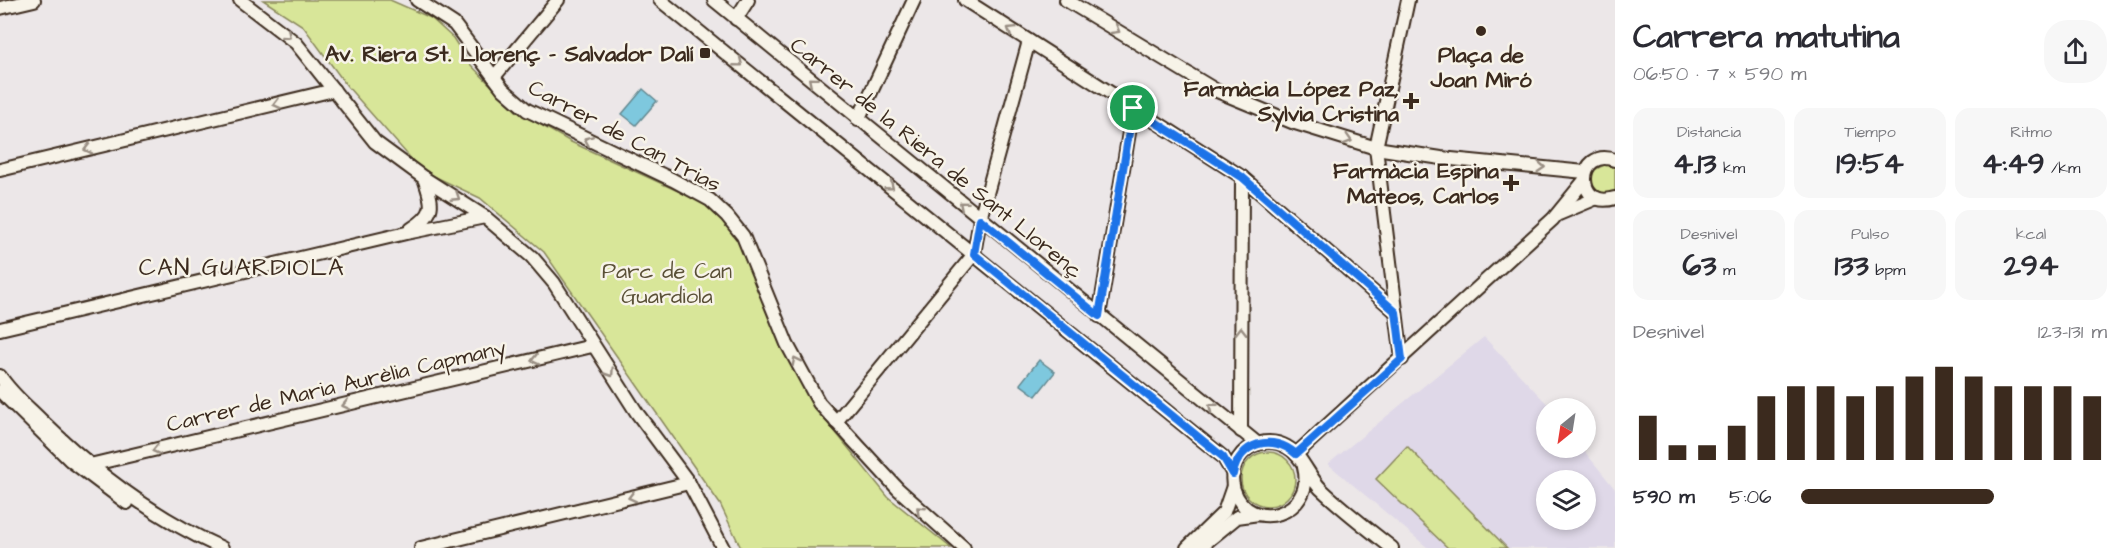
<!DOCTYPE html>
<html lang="es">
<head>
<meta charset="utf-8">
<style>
	body { margin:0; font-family:"Architects Daughter",sans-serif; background:#f7f7f7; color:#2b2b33; height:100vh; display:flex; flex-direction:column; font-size:22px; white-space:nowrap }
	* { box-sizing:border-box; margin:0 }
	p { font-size:20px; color:#7c7c81 }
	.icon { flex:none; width:33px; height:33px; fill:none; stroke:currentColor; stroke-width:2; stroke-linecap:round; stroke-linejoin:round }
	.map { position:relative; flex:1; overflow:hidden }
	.details { display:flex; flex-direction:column; background:#fff; width:510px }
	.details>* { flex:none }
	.needle { width:39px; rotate:210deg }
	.tools { position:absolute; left:1536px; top:398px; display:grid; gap:12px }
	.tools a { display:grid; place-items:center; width:60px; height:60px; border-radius:50%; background:#fff; box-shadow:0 3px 9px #0003; font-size:30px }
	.pin { position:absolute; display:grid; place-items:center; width:51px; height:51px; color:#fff; margin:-26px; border:3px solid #fff; border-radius:50%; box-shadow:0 2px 6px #0007 }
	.round { display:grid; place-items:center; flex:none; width:63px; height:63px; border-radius:24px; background:#f7f7f7 }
	.head { display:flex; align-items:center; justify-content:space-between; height:102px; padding:0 18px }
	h1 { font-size:33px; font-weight:700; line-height:45px }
	.metrics { display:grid; grid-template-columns:repeat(3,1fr); gap:9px; height:102px; padding:6px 18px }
	.metrics div { display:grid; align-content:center; border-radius:15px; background:#f7f7f7; text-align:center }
	.metrics b { font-size:30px; font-weight:700 }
	.metrics small { font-size:16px; font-weight:400 }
	.metrics p { font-size:16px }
	.chart { height:168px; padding:12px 18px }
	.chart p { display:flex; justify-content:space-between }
	.chart svg { width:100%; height:108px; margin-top:6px; stroke:#3b2a1e; stroke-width:6 }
	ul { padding:0 18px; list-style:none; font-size:20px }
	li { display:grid; grid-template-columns:96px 72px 1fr; align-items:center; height:45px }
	li i { height:15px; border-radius:8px; background:#3b2a1e }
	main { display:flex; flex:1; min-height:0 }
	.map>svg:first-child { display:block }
	.built { fill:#dfd8e8; fill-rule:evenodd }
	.green { fill:#d8e699; stroke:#8a885c; stroke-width:1.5 }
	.water { fill:#7ec8de; stroke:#638991; stroke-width:1.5 }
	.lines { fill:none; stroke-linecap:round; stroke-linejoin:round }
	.minor-casing { stroke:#3b2a1e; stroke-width:16 }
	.minor { stroke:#f7f3e8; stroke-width:12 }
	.oneway { stroke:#998e83 }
	.route-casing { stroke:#fff; stroke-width:12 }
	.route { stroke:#1a73e8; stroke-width:8 }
	.poi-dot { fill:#3b2a1e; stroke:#f7f3e8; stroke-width:2 }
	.labels { text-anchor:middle; stroke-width:5; stroke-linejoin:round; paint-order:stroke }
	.poi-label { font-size:22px; font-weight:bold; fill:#3b2a1e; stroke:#f7f3e8; text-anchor:end }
	.street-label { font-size:22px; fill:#3b2a1e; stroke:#f7f3e8 }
	.park-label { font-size:22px; fill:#5a5037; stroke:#f7f3e8 }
	.neighbourhood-label { font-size:24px; letter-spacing:1.5px; fill:#3b2a1e; stroke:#f7f3e8 }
</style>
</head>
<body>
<main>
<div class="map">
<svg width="1615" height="548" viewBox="0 0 1615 548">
	<rect width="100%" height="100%" fill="#ece7e8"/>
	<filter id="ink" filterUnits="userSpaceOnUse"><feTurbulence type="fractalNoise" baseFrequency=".0167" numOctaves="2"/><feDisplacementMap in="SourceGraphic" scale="12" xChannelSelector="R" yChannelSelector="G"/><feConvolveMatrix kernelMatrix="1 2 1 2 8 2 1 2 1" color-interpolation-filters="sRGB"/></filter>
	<g filter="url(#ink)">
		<path class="built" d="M1484,337L1551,408H1546V447H1581L1615,489V548H1428L1328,464ZM1546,480H1586V519H1546Z"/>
		<g class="green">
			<path d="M263,0H390L431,18L453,38L469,63L516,111L571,142L702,202L733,230L753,266L816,408L888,497L951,548H741L720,504L544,252L480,198L421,170L347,86L303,26Z"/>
			<path d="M1606,164L1615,168V191L1605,195L1595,192L1590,182L1592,171Z"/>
			<path d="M1407,446L1507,548H1448L1376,479Z"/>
			<circle cx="1268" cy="479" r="27"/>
		</g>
		<g class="water">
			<path d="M643,89L657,101L636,125L622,114Z"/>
			<path d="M1039,360L1055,372L1036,396L1020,384Z"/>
		</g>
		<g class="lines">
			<g class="minor-casing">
				<g id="minor">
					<path d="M240,0L296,43L375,142L424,178L485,217L532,257L554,283L637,413L689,483L723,548"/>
					<path d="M417,0L454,24L503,89L527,110L673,180L710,200L727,216L743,236L787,344L819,403L898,489L964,548"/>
					<path d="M660,0L1223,457L1233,474"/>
					<path d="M714,0L1258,444"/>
					<path d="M965,0L1242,177L1396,312"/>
					<path d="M1066,0L1217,91L1292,122L1376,148L1441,158L1585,172"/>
					<path d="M0,8L34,0"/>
					<path d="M736,19L748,0"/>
					<path d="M494,77L558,0"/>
					<path d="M858,120L914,0"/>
					<path d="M1615,160C1576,146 1574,211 1615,198"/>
					<path d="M0,170L334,90"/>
					<path d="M1559,214L1597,198"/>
					<path d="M411,229C437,213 433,204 424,178"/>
					<path d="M1099,316L1133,108"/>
					<path d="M0,329L406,233L485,217"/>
					<path d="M1402,359L1376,148L1408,0"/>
					<path d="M0,376C11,393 27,406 41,420C95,473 153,517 222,548"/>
					<path d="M0,391L70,460L127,503"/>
					<path d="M836,422L974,254L980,219L1029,41"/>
					<path d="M1241,431L1242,177"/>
					<path d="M1296,454L1553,219L1584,181"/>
					<path d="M90,465L592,346"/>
					<path d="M1304,467C1316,515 1249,535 1234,490C1231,480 1232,468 1238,459C1248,443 1270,437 1287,447C1302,455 1308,476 1321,489C1343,510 1368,529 1392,548"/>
					<path d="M421,548L689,483"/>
					<path d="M1187,548L1224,512L1233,486"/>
					<path d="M1199,548L1237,517L1259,514"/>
				</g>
			</g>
			<use href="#minor" class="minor"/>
		</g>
		<defs><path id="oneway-chevron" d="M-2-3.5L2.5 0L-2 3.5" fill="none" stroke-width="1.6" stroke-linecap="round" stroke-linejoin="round" transform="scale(1.5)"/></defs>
		<g class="oneway">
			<use href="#oneway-chevron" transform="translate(1011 30) rotate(-148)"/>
			<use href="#oneway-chevron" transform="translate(1116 30) rotate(31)"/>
			<use href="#oneway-chevron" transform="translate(287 35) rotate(42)"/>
			<use href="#oneway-chevron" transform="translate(739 63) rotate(39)"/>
			<use href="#oneway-chevron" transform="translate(812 81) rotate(-140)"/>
			<use href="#oneway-chevron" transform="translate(277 104) rotate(166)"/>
			<use href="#oneway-chevron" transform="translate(588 140) rotate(-157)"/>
			<use href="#oneway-chevron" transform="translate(1348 140) rotate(17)"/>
			<use href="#oneway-chevron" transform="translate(88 149) rotate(166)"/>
			<use href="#oneway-chevron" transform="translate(1541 167) rotate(4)"/>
			<use href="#oneway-chevron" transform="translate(890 186) rotate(39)"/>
			<use href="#oneway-chevron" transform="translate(456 197) rotate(33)"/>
			<use href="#oneway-chevron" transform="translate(963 205) rotate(-140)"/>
			<use href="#oneway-chevron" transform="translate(1241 331) rotate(-90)"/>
			<use href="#oneway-chevron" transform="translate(535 360) rotate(167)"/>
			<use href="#oneway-chevron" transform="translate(796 361) rotate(-117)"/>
			<use href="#oneway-chevron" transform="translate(610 373) rotate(56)"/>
			<use href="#oneway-chevron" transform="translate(346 405) rotate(167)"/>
			<use href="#oneway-chevron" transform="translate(1212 407) rotate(-142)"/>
			<use href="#oneway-chevron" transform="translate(156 450) rotate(167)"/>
			<use href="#oneway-chevron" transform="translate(632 497) rotate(166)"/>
			<use href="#oneway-chevron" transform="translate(920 510) rotate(-137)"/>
		</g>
	</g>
	<g class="lines" filter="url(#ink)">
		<g class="route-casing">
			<path id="route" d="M1133,108L1242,177L1396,312L1402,359L1296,454C1273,433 1239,442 1233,474L1223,457L974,254L980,219L1099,316Z"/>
		</g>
		<use href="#route" class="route"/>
	</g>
	<g class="poi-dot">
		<circle cx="1481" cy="31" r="6"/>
		<rect x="699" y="47" width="12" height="12" rx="3"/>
		<path d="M1408 92h6v6h6v6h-6v6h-6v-6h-6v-6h6z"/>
		<path d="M1508 174h6v6h6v6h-6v6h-6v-6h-6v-6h6z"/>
	</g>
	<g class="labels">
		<g class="poi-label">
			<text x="693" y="61">Av. Riera St. Llorenç - Salvador Dalí</text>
			<text x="1481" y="62" text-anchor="middle">Plaça de<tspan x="1481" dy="25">Joan Miró</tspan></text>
			<text x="1399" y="96">Farmàcia López Paz,<tspan x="1399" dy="25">Sylvia Cristina</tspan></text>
			<text x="1499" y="178">Farmàcia Espina<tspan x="1499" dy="25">Mateos, Carlos</tspan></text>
		</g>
		<g class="street-label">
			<text transform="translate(625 135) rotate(28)" y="8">Carrer de Can Trias</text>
			<text transform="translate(937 157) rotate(39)" y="8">Carrer de la Riera de Sant Llorenç</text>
			<text transform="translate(336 385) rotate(-13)" y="8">Carrer de Maria Aurèlia Capmany</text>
		</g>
		<g class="park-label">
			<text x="667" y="278">Parc de Can<tspan x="667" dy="25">Guardiola</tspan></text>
		</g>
		<g class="neighbourhood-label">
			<text x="242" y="275">CAN GUARDIOLA</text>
		</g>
	</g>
</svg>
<div class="tools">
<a><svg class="needle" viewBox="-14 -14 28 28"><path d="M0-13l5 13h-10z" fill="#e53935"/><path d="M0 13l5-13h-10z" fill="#7c7c81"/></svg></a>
<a><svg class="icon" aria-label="layers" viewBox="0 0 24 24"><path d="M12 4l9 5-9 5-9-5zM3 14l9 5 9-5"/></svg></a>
</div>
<div class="pin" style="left:1133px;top:108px;background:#1e9e55"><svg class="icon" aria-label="arrive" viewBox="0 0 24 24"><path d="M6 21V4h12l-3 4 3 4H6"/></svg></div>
</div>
<section class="details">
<div class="head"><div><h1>Carrera matutina</h1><p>06:50 · 7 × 590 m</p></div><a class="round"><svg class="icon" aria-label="share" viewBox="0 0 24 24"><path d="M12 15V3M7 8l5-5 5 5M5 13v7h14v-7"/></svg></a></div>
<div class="metrics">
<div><p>Distancia</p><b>4.13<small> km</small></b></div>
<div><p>Tiempo</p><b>19:54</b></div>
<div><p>Ritmo</p><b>4:49<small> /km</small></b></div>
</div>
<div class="metrics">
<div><p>Desnivel</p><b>63<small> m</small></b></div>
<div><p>Pulso</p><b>133<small> bpm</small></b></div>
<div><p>kcal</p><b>294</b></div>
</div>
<div class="chart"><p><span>Desnivel</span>123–131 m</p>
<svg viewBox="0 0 160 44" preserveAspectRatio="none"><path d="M5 44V26M15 44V38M25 44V38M35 44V30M45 44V18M55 44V14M65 44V14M75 44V18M85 44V14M95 44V10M105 44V6M115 44V10M125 44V14M135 44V14M145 44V14M155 44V18"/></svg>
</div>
<ul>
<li><b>590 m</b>5:06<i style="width:63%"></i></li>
</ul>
</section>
</main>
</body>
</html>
